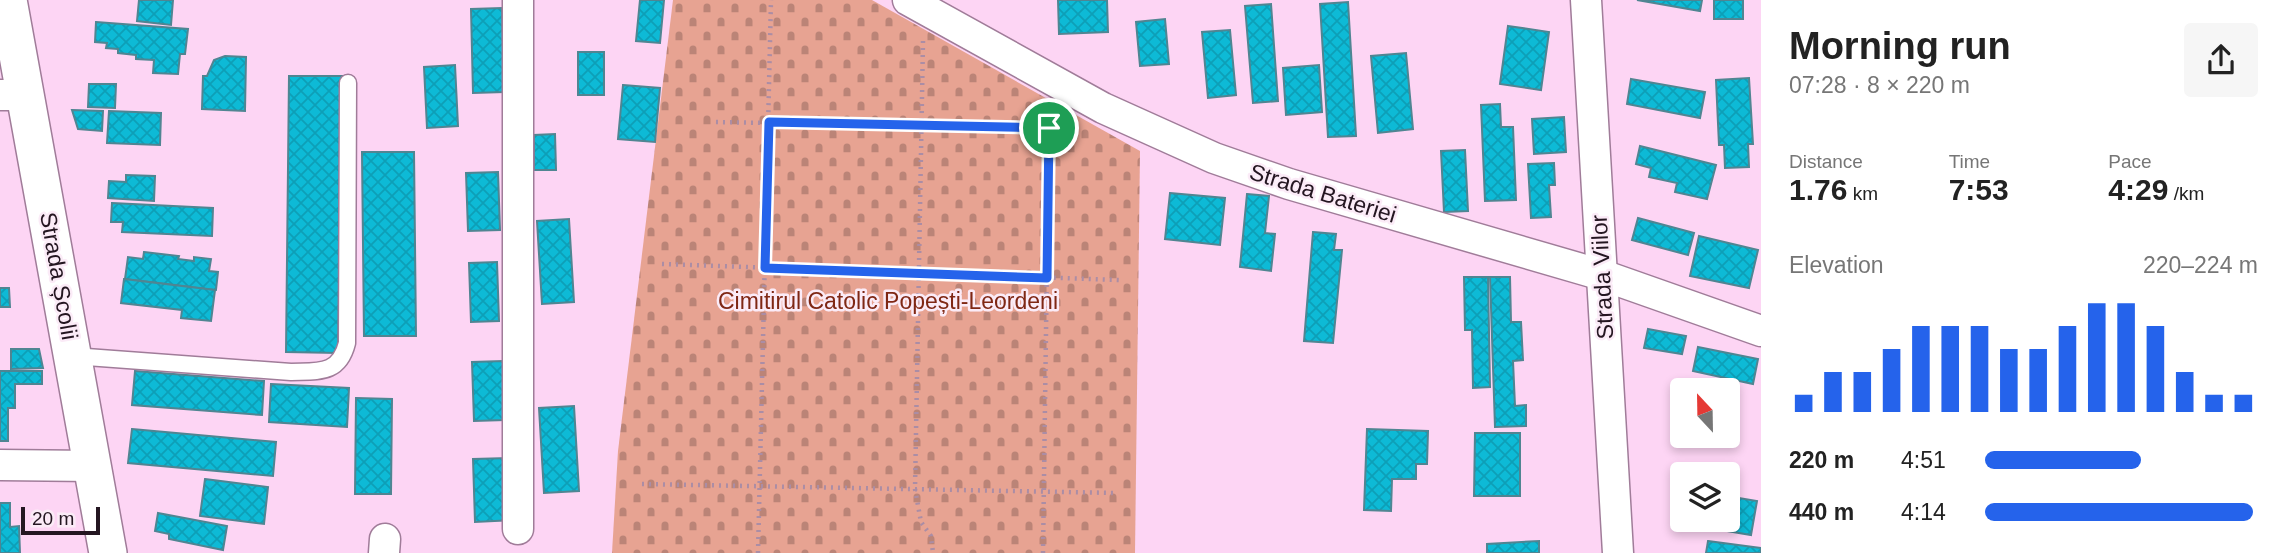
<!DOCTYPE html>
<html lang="en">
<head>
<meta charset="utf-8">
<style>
	body { margin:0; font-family:Helvetica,sans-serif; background:#f6f6f6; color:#222; height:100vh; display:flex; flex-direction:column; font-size:26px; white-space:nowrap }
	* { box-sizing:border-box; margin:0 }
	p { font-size:23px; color:#767676 }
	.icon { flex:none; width:38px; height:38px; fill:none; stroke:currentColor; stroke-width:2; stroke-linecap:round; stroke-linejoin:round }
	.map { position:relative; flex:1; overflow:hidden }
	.details { display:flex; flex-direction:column; background:#fff; width:525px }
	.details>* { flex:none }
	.needle { width:46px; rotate:338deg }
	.buttons { position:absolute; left:1670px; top:378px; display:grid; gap:14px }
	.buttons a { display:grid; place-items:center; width:70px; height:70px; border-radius:7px; background:#fff; box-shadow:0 4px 10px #0003; font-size:35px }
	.scale { position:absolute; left:21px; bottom:18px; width:79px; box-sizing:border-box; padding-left:7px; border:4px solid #241621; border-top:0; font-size:19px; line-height:24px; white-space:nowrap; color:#241621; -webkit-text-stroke:5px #fbebf7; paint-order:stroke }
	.pin { position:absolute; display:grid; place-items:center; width:60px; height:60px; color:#fff; margin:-30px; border:4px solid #fff; border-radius:50%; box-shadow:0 2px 7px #0007 }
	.round { display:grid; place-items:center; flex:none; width:74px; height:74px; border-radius:7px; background:#f6f6f6 }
	.headline { display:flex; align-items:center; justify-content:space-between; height:119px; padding:0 28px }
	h1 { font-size:38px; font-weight:800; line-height:52px }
	.figures { display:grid; grid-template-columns:repeat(3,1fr); gap:10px; height:119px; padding:7px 28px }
	.figures div { display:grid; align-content:center }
	.figures b { font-size:30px; font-weight:800 }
	.figures small { font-size:19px; font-weight:400 }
	.figures p { font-size:19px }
	.chart { height:196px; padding:14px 28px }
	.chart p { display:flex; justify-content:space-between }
	.chart svg { width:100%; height:126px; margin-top:7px; stroke:#2563eb; stroke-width:6 }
	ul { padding:0 28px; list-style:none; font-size:23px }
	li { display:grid; grid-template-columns:112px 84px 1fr; align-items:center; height:52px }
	li i { height:18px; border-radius:9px; background:#2563eb }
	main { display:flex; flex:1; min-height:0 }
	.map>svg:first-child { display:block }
	.cemetery { fill:url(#cemetery-stones) }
	.building { fill:url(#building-cross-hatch); stroke:#508592; stroke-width:2 }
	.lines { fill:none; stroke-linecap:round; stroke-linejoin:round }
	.service-casing { stroke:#a07c99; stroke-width:19 }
	.minor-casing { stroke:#a07c99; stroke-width:33 }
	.tertiary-casing { stroke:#a07c99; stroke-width:40 }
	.path { stroke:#ab8da5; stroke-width:4.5; stroke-dasharray:2 5; stroke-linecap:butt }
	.service { stroke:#fff; stroke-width:16 }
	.minor { stroke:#fff; stroke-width:30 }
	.tertiary { stroke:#fff; stroke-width:37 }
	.route-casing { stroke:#fff; stroke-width:14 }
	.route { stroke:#2563eb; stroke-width:9 }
	.labels { text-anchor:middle; stroke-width:5; stroke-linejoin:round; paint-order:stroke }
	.street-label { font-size:23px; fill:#241621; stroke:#fbebf7 }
	.park-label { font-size:23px; fill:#7f2714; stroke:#fbebf7 }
</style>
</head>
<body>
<main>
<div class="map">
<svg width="1761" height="553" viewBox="0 0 1761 553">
	<defs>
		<pattern id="cemetery-stones" width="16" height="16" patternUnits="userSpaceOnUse" patternTransform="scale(1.75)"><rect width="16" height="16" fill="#e7a392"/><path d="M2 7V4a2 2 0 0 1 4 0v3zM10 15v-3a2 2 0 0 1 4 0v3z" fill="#bb8477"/></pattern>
		<pattern id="building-cross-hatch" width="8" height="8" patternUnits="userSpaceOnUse" patternTransform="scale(1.75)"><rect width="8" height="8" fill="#0dbad6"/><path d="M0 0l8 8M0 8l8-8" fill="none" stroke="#0d9fb7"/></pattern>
	</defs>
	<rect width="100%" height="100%" fill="#fdd5f4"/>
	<path class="cemetery" d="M673,0H872L1140,151L1135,553H612L618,451Z"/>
	<g class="building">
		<path d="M139,0H173L171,25L137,21Z"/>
		<path d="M640,0H664L660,43L636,41Z"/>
		<path d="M1058,0H1107L1108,32L1059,34Z"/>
		<path d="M1637,0H1702L1700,11Z"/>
		<rect x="1714" y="0" width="29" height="19"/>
		<path d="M1348,2L1356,136L1328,137L1320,4Z"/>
		<path d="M1271,4L1278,101L1253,103L1245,6Z"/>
		<path d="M502,8L504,92L473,93L471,9Z"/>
		<path d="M1165,19L1169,64L1140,66L1136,22Z"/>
		<path d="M96,22L188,29L185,54H180L178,74L153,73L154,60L136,59V55L118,53V49L106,48L107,43L95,42Z"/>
		<path d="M1508,26L1549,32L1541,90L1500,84Z"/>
		<path d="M1230,30L1236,95L1208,98L1202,32Z"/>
		<rect x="578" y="52" width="26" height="43"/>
		<path d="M1406,53L1413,129L1378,133L1371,56Z"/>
		<path d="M225,56L246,57L245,111L202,109L203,76H207L214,60Z"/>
		<path d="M455,65L458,126L427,128L424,67Z"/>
		<path d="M1319,65L1322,112L1286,115L1283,68Z"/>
		<path d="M289,76H342L338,353L286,352Z"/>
		<path d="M1749,78L1753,144H1748L1749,167L1725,168L1724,145H1719L1716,80Z"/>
		<path d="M1631,79L1705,92L1700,118L1627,104Z"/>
		<path d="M89,84H116L115,108L88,107Z"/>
		<path d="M623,85L660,88L655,142L618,139Z"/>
		<path d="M1500,104L1501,127H1513L1516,200L1485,201L1481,105Z"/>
		<path d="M72,110L103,111L102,131L78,129Z"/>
		<path d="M109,111L161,113L160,145L107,143Z"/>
		<path d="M1564,117L1566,152L1534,154L1532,119Z"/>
		<path d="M555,134L556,170H534V135Z"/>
		<path d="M1640,146L1716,165L1707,199L1675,192L1677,183L1649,177L1651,168L1636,164Z"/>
		<path d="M1465,150L1468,211L1444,212L1441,151Z"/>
		<path d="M362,152H414L416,336H364Z"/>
		<path d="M1554,163L1555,185H1549L1551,217L1531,218L1528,164Z"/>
		<path d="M498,172L500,230L468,231L466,173Z"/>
		<path d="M126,175L155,176L154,201L108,198L109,181L126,182Z"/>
		<path d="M1170,193L1225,198L1220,245L1165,239Z"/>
		<path d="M1247,194L1269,196L1265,233L1275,234L1271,271L1240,267Z"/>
		<path d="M112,203L213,208L212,236L122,232L123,222H111Z"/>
		<path d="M1638,218L1694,233L1688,255L1632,240Z"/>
		<path d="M569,219L574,302L542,304L537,221Z"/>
		<path d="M1313,232L1336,234L1334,250H1342L1333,343L1304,341Z"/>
		<path d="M1699,236L1758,250L1749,288L1690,276Z"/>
		<path d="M144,252L179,256L178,259L194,261V257L211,259L209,271L218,272L216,290L125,279L128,257L143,259Z"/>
		<path d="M497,262L499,321L471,322L469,263Z"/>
		<path d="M1464,277H1488L1490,387L1473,388L1472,330H1465Z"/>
		<path d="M1490,277H1510L1511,322H1521L1523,360L1513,361L1515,406L1526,405V426L1495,427Z"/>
		<path d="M124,279L215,290L211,321L181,318L182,310L121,303Z"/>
		<path d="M0,288H9L10,307H0Z"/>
		<path d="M1648,329L1686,336L1682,354L1644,348Z"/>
		<path d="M1698,347L1758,359L1753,384L1693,371Z"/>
		<path d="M11,349H39L43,368L11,369Z"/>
		<path d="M503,361L505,420L474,421L472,362Z"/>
		<path d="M0,371H42V384H15V408H8V441H0Z"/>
		<path d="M135,371L264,381L262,415L132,405Z"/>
		<path d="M271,384L349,388L347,427L269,422Z"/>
		<path d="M356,398L392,399L391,494H355Z"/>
		<path d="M574,406L579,491L544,493L539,408Z"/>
		<path d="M132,429L276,442L273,476L128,463Z"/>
		<path d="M1367,429L1428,431L1427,464H1416V479H1392L1391,511L1364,510Z"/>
		<path d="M1475,433H1520V496H1474Z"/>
		<path d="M512,458L513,520L475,522L473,459Z"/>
		<path d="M205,479L268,487L264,524L200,516Z"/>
		<path d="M1727,496L1757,501L1751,535L1709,528L1710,520H1727Z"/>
		<path d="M0,503H10V527L19,526L20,553H0Z"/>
		<path d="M158,513L227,526L223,550L169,539V534L155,531Z"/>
		<path d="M1539,541V553H1487V544Z"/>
		<path d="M1708,541L1761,548V553H1706Z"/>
	</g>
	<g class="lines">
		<g class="service-casing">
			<path id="service" d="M73,356L291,372C318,371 339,375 347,343L348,83"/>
		</g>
		<g class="minor-casing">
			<g id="minor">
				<path d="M908,0L1103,108L1214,158L1289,184L1602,275L1761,331"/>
				<path d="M1586,0L1618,553"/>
				<path d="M0,95H26"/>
				<path d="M0,465L93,466"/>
				<path d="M518,529V0"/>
				<path d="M384,553L385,539"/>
			</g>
		</g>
		<g class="tertiary-casing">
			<path id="tertiary" d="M8,0L108,553"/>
		</g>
		<g class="path">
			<path d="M923,41L915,489L921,522L931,536L933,553"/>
			<path d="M716,122L1049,128"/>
			<path d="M662,264L1120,280"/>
			<path d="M642,484L1117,493"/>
			<path d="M758,553L771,0"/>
			<path d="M1043,553L1049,110"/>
		</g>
		<use href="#service" class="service"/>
		<use href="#minor" class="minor"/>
		<use href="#tertiary" class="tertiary"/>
	</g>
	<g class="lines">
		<g class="route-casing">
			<path id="route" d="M769,122L1049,128L1047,278L765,268Z"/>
		</g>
		<use href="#route" class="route"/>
	</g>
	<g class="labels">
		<g class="street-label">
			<text transform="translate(1323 193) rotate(17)" y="8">Strada Bateriei</text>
			<text transform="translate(59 276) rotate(80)" y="8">Strada Școlii</text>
			<text transform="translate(1602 277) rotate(-93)" y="8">Strada Viilor</text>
		</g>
		<g class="park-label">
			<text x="888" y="309">Cimitirul Catolic Popești-Leordeni</text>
		</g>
	</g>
</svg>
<div class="buttons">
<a><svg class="needle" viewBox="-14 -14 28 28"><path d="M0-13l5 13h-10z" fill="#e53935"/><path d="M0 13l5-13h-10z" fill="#767676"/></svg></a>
<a><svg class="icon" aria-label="layers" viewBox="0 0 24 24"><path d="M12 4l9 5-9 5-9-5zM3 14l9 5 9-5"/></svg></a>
</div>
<div class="scale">20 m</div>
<div class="pin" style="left:1049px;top:128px;background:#1e9e55"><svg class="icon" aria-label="arrive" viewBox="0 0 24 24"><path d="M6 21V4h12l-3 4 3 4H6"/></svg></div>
</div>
<section class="details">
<div class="headline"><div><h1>Morning run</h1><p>07:28 · 8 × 220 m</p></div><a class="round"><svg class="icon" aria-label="share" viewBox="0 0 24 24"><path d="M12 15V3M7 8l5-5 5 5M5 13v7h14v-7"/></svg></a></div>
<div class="figures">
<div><p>Distance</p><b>1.76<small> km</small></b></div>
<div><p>Time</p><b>7:53</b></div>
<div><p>Pace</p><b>4:29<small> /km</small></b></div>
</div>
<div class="chart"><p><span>Elevation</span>220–224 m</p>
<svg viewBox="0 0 160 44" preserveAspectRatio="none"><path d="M5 44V38M15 44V30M25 44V30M35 44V22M45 44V14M55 44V14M65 44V14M75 44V22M85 44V22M95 44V14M105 44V6M115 44V6M125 44V14M135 44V30M145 44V38M155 44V38"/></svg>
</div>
<ul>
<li><b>220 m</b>4:51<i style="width:57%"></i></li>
<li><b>440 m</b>4:14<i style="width:98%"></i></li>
</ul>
</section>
</main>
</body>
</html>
